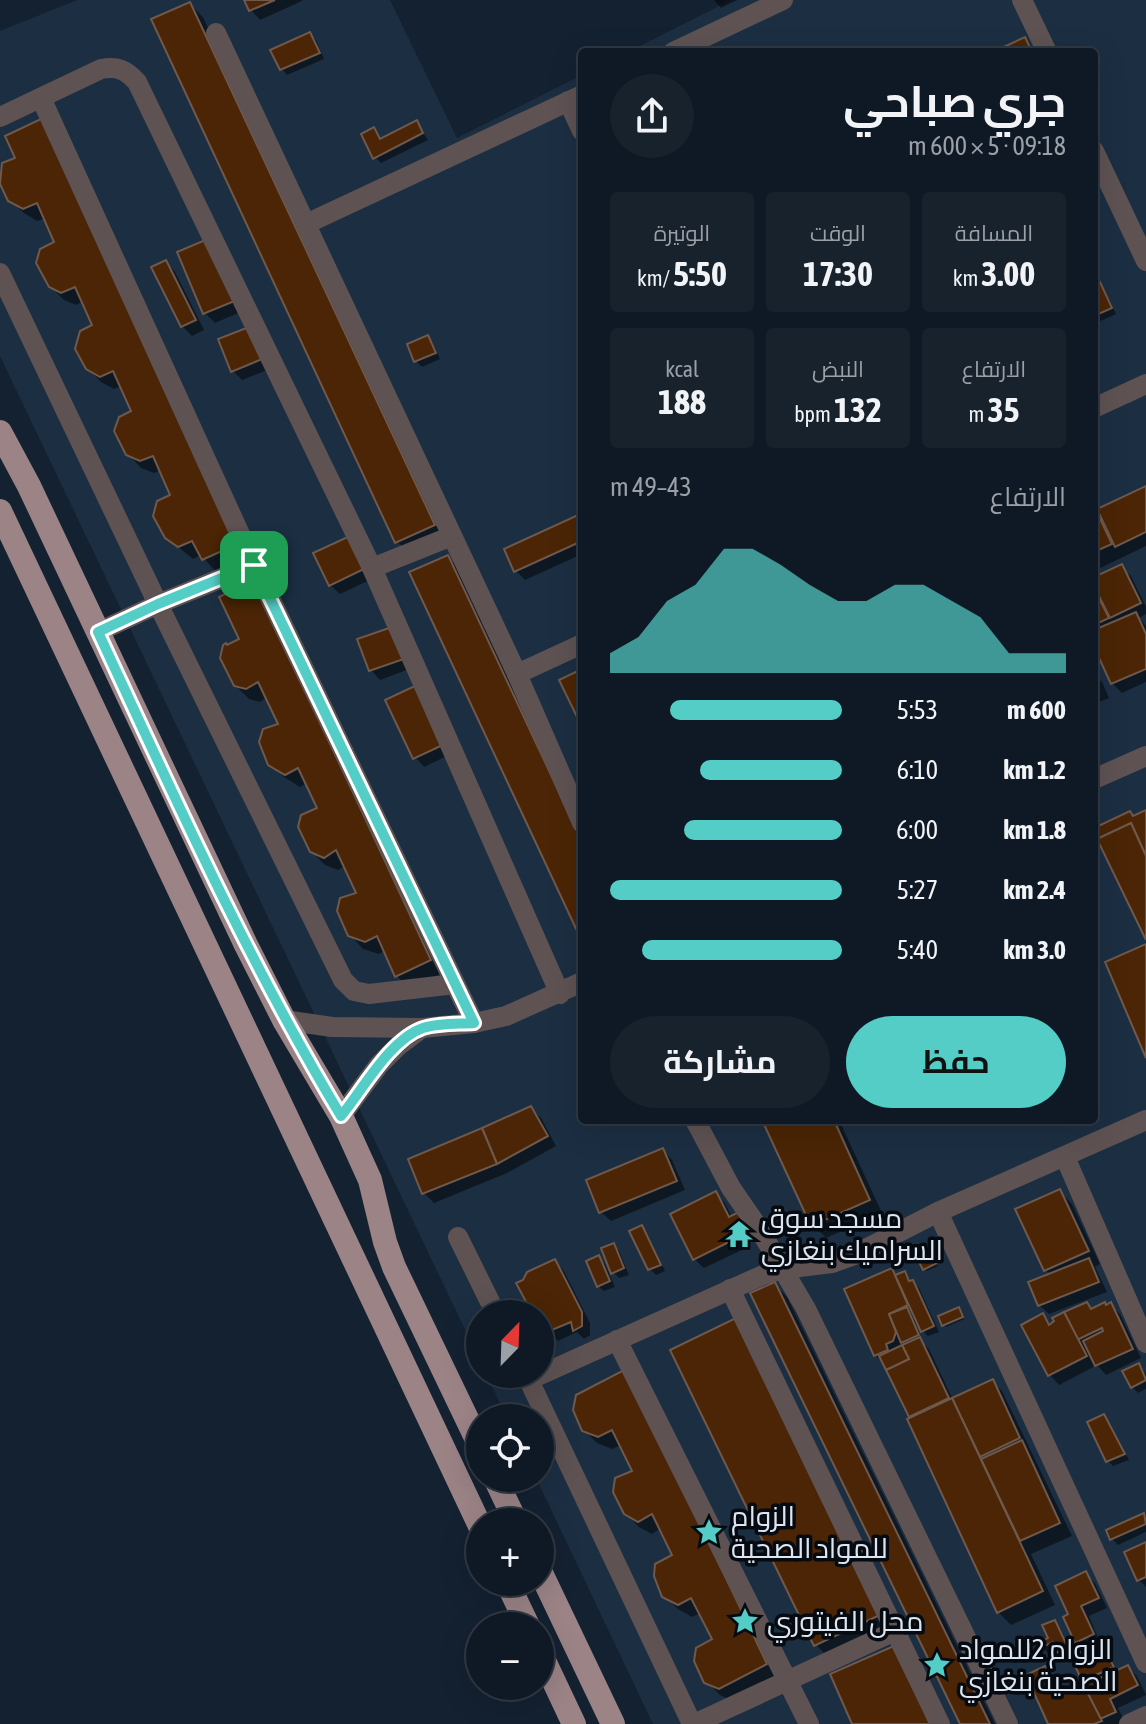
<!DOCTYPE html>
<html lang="ar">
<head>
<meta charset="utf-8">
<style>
	body { margin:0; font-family:"Asap Condensed",Cairo,sans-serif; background:#18222d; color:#f1f3f6; direction:rtl; height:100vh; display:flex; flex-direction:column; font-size:30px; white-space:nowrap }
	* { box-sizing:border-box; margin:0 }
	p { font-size:26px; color:#9ba0a7 }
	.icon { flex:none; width:44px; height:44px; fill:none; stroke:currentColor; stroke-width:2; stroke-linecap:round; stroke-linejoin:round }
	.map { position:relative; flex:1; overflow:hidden; direction:ltr }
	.sheet { position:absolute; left:578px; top:48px; width:520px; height:1076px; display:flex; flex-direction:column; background:#0f1925; border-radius:8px; box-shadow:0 8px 32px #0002,0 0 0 2px #2f3842; direction:rtl }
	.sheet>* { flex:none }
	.needle { width:52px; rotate:23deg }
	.controls { position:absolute; left:466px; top:1300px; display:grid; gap:16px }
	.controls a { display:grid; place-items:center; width:88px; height:88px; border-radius:50%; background:#0f1925; box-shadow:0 8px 32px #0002,0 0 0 2px #2f3842; font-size:40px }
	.pin { position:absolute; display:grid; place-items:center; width:68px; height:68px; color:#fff; margin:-34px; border-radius:16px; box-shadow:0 4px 12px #0006 }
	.round { display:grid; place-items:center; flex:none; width:84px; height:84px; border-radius:42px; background:#18222d }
	.summary { display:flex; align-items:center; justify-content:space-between; height:136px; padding:0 32px }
	h1 { font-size:44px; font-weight:700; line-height:60px }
	.metrics { display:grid; grid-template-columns:repeat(3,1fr); gap:12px; height:136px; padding:8px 32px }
	.metrics div { display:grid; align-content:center; border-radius:8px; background:#18222d; text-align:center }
	.metrics b { font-size:34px; font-weight:700 }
	.metrics small { font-size:22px; font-weight:400 }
	.metrics p { font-size:22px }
	.chart { height:224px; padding:16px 32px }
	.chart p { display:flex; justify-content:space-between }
	.chart svg { width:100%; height:144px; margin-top:8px; fill:#54cdc7; opacity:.7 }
	.cta { display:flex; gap:16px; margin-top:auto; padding:16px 32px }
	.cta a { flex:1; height:92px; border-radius:48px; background:#54cdc7; color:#111; font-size:32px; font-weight:700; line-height:92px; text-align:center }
	.cta a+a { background:#18222d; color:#f1f3f6 }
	ul { padding:0 32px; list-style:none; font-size:26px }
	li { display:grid; grid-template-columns:128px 96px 1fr; align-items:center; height:60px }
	li i { height:20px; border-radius:10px; background:#54cdc7 }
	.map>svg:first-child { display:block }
	.built { fill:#1c2e42 }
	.shadow { fill:#0007 }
	.building { fill:#4b2505; stroke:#6e594c; stroke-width:2 }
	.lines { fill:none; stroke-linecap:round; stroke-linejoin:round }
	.minor { stroke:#5e5253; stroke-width:20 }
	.major { stroke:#9b8386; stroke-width:24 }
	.route-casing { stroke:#fff; stroke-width:16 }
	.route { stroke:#54cdc7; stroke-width:10 }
	.labels { text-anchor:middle; stroke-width:7; stroke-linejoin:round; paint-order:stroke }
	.poi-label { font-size:28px; fill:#dde6f0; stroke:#060a11; text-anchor:start }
</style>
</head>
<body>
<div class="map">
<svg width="1146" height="1724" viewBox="0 0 1146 1724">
	<rect width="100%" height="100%" fill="#142131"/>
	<path class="built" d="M77,0H390L457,138L582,75V1120H1094V52H628L731,0H1146V1724H653L536,1478H540V1418H507L486,1374H540V1314H480V1361L0,356V31Z"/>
	<g class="shadow">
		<path d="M246,0H302V1L260,20L251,10Z"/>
		<path d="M714,0H737L721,8Z"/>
		<path d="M190,4L203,17L446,538L410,554L397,541Z"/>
		<path d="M310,34L316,40L324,59L287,75L282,69Z"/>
		<path d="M416,123L428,140L381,163L375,157L374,130L382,140Z"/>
		<path d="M17,158L253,555L216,572L201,555L193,559L166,537L173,496L161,470L154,473L141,468L128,454L134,412L122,386L114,389L101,382L88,368L94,327L84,301L76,305L64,300L50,286L57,243L46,218L37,221L24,213L10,200L0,180L4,165Z"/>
		<path d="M180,253L245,310L215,323L205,313Z"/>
		<path d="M166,262L175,272L204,330L192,336L182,326Z"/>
		<path d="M1099,285L1105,291L1116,314L1094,324V287Z"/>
		<path d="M263,337L275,367L242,380L233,371Z"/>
		<path d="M427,337L433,343L440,359L422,367L416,361Z"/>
		<path d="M1146,488V546L1094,571V495L1101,510Z"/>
		<path d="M578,518L582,522V554L525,580L516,571Z"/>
		<path d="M352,537L376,577L340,594L330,585Z"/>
		<path d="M448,557L461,570L582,829V936Z"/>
		<path d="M1121,566L1131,576L1146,607V614L1139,618L1146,626V682L1122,693L1112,683L1094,642V579Z"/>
		<path d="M254,582L442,973L410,989L397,976L386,950L379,954L363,949L350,935L359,894L346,865L338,870L325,865L311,851L319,809L307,783L300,787L284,777L270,764L280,725L267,697L260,702L249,699L235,685L228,647L242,639Z"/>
		<path d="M391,629L412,668L380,680L371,670Z"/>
		<path d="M1094,674L1102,682L1109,698L1094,704Z"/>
		<path d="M428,696L455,752L424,767L415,757Z"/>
		<path d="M531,1108L541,1118L556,1146L507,1173L434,1203L424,1193Z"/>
		<path d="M766,1120H839L882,1213L826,1238L813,1225Z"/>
		<path d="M663,1150L672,1160L685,1190L611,1221L601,1212Z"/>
		<path d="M1059,1191L1072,1204L1100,1264L1095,1267L1107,1292L1049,1314L1039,1305L1051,1275L1046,1270L1018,1210Z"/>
		<path d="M716,1194L725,1203L732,1217L738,1214L755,1239L744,1244V1249L704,1268L694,1259Z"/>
		<path d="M641,1228L647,1233L665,1271L656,1275L650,1269Z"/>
		<path d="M613,1245L619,1251L629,1275L619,1278L613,1272Z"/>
		<path d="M599,1258L605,1264L615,1287L604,1291L598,1286Z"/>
		<path d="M935,1260L938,1266L927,1271L924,1268Z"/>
		<path d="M555,1261L564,1271L590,1323V1335L584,1339L577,1332L558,1341L540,1325V1314H534Z"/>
		<path d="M891,1271L897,1276L904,1273L919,1288L939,1332L928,1336L916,1324L922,1342L929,1349L953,1400L992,1382L1002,1391L1072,1536L1031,1554L1055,1605L1011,1625L998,1612L911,1418L886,1365L875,1355Z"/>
		<path d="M774,1284L787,1297L995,1724H962Z"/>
		<path d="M1087,1304L1092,1310L1111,1305L1120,1314L1141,1358L1106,1375L1097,1365L1059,1385L1050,1375L1042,1316L1052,1325Z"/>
		<path d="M959,1310L964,1319L946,1327L944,1324Z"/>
		<path d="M673,1350L893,1627L829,1658L816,1645Z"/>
		<path d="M1139,1365L1146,1374V1389L1138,1393L1132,1387Z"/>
		<path d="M625,1372L779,1677L733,1701L720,1695L706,1681L714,1640L701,1613L692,1617L678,1609L664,1596L674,1556L661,1528L652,1534L639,1527L625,1513L634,1472L621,1445L612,1449L597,1443L584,1430Z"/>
		<path d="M1104,1417L1110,1423L1129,1460L1113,1466L1107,1460Z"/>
		<path d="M1144,1515L1146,1518V1532L1118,1545L1112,1539Z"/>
		<path d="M1146,1545V1587L1139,1580L1127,1553Z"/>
		<path d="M1085,1574L1095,1583L1107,1608L1089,1616L1101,1645L1107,1651L1118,1672L1128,1667L1137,1676L1146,1695L1118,1708L1125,1722L1120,1724H1051L1045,1668L1054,1678L1062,1695L1086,1685L1074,1659L1067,1662L1058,1648L1048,1653L1042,1647L1051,1639L1054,1622L1060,1628L1070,1649L1078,1656L1087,1652L1077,1642L1071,1615Z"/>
	</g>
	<g class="building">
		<path d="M244,0H275L249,11Z"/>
		<path d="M190,2L435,525L395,543L151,19Z"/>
		<path d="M310,32L320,53L280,70L270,50Z"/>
		<path d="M1025,37L1032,52H993Z"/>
		<path d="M43,118L242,542L202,560L192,541L178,547L165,538L153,516L157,501L170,495L153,456L140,461L126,455L114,431L119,417L131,411L113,371L100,377L86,369L75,349L80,331L92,325L75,287L61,293L49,287L36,263L40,249L54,242L37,203L23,209L8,201L0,184L2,163L15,158L5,136Z"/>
		<path d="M417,120L423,133L373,159L361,134L374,127L380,139Z"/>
		<path d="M210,238L237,300L203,314L177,252Z"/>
		<path d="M166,260L196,320L181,327L151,267Z"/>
		<path d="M1100,282L1112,308L1094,316V285Z"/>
		<path d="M254,325L267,357L231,372L218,339Z"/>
		<path d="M428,335L436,353L414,362L407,344Z"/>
		<path d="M1146,486V532L1115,547L1097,509Z"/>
		<path d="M1094,506L1112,544L1094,552Z"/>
		<path d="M578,515L582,524V541L514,572L504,549Z"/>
		<path d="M352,535L368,567L329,586L313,553Z"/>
		<path d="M448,555L582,841V934L579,935L409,572Z"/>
		<path d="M1122,564L1141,603L1110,618L1094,586V577Z"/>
		<path d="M254,580L431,960L395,977L377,936L365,942L348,936L337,911L340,898L356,893L336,850L324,858L310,852L298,827L301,815L317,808L298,768L285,775L268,765L259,742L263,729L278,724L258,682L246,689L234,686L220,658L223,645L226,643L227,645L239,639L219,597Z"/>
		<path d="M1094,588L1109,618L1094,625Z"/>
		<path d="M1136,612L1146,634V669L1111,684L1094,647V630Z"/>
		<path d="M392,627L404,659L369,671L357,639Z"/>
		<path d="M582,669V727L559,680Z"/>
		<path d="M419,684L447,743L413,759L385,700Z"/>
		<path d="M1146,810V856L1131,823L1097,839L1094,828L1130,811L1133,816Z"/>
		<path d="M1131,823L1146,856V940L1097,839Z"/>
		<path d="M1146,944V1058L1105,962Z"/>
		<path d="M531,1106L548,1136L497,1164L482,1128Z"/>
		<path d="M762,1120H834L870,1200L811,1226Z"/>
		<path d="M482,1128L497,1164L422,1194L408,1159Z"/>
		<path d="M663,1148L677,1181L599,1213L586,1180Z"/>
		<path d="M1060,1189L1089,1251L1044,1271L1015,1209Z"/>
		<path d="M716,1191L729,1217L739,1212L747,1229L736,1235L735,1239L693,1260L670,1214Z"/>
		<path d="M642,1225L661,1265L648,1270L629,1231Z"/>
		<path d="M614,1243L624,1268L611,1274L601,1248Z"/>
		<path d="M599,1255L610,1281L597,1287L586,1261Z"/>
		<path d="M933,1256L937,1263L923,1270L919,1262Z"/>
		<path d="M1089,1258L1099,1282L1038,1306L1028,1282Z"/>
		<path d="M555,1259L582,1312V1326L573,1331L571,1322L547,1332L543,1321L540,1323V1314H530L531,1311L516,1283L523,1280L527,1272Z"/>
		<path d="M892,1268L908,1305L889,1314L896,1332L893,1341L886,1344L888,1350L874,1356L844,1289Z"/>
		<path d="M905,1271L909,1281L913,1280L934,1326L921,1332L895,1275Z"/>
		<path d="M775,1282L990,1724H960L750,1293Z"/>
		<path d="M1087,1302L1091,1309L1105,1302L1106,1305L1111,1302L1133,1349L1095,1366L1083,1341L1103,1331L1102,1328L1077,1340L1064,1312Z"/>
		<path d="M907,1307L919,1335L901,1343L889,1314Z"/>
		<path d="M959,1307L963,1317L942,1326L938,1316Z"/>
		<path d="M1064,1312L1087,1356L1048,1376L1021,1325L1043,1313L1049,1325L1054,1321L1052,1318Z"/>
		<path d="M738,1317L882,1614L814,1646L670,1350Z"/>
		<path d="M920,1337L949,1398L909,1417L886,1370L909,1359L902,1345Z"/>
		<path d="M902,1345L909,1359L886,1370L879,1356Z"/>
		<path d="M1139,1363L1146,1380L1131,1388L1122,1371Z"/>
		<path d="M626,1369L767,1664L719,1689L704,1683L694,1661L696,1648L712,1639L691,1598L678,1605L662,1597L654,1576L655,1564L672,1555L652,1514L638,1522L624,1514L613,1492L615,1478L632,1471L612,1430L598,1437L582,1431L573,1410L576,1395Z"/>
		<path d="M993,1379L1020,1438L980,1457L952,1398Z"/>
		<path d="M952,1398L1043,1591L997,1613L907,1419Z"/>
		<path d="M1104,1414L1125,1454L1106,1462L1087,1422Z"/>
		<path d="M1022,1440L1060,1523L1020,1541L981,1459Z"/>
		<path d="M1144,1513L1146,1524L1110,1540L1106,1530Z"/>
		<path d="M1146,1542V1577L1137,1581L1124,1552Z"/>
		<path d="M1086,1571L1099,1598L1081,1606L1094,1634L1075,1643L1063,1617L1068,1614L1055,1586Z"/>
		<path d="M1055,1620L1068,1648L1072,1646L1074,1651L1060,1657L1053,1642L1040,1648L1038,1643L1048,1638L1042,1625Z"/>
		<path d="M1101,1643L1114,1667L1082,1681L1071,1657Z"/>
		<path d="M896,1645L930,1724H852L830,1674Z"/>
		<path d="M1128,1665L1138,1685L1110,1699L1116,1712L1100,1719L1082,1681L1090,1677L1094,1681Z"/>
		<path d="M1045,1666L1057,1690L1059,1689L1061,1694L1083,1684L1102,1721L1094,1724H1048L1026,1675Z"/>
	</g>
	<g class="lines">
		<g class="minor">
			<path d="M1022,0L1047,52"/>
			<path d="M216,33L517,674L582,823"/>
			<path d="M673,52L783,0"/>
			<path d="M41,98L254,565L474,1023"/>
			<path d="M568,101L582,131"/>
			<path d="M0,117L101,69C118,66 126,70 137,82L372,568L560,994"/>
			<path d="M1094,151L1146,261"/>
			<path d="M306,224L582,95"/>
			<path d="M0,273L158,604L343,980L354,991L369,994L455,984"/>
			<path d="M1094,408L1146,384"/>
			<path d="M372,568L452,536"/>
			<path d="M98,632L158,604L254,565"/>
			<path d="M517,674L582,644"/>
			<path d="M1094,779L1146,756"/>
			<path d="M284,1020L332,1027L422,1028L474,1023L506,1016L582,982"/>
			<path d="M341,1116L379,1065L398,1046L422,1028"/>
			<path d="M695,1120L731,1188L760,1230L806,1309L1008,1724"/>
			<path d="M1065,1157L1146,1343"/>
			<path d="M938,1212L1146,1663"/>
			<path d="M458,1237L496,1314"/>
			<path d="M730,1289L940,1724"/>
			<path d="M617,1340L809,1724"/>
			<path d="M526,1374L692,1724"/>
			<path d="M529,1380L763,1275L783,1269L832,1263L854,1255L938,1212L1146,1120"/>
			<path d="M694,1724L895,1631"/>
			<path d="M1129,1724L1146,1716"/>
		</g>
		<g class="major">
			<path d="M0,432L29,486L246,945L284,1020L341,1116L370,1180L385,1242L394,1267L480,1446"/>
			<path d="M0,511L480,1526"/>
			<path d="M495,1478L516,1522"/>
			<path d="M540,1571L613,1724"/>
			<path d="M507,1582L528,1626"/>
			<path d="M540,1652L574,1724"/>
		</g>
	</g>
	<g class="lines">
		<g class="route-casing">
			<path id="route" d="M254,565L474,1023C459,1024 438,1023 423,1028C390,1039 362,1091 341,1116C248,961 174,796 98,632L158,604Z"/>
		</g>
		<use href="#route" class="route"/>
	</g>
	<defs>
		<g id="temple-bare" transform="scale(2.16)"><path d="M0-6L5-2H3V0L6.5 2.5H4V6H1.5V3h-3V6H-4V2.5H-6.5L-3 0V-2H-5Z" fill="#54cdc7" stroke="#060a11" stroke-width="2.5" paint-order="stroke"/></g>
		<g id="sight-bare" transform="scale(2.16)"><path d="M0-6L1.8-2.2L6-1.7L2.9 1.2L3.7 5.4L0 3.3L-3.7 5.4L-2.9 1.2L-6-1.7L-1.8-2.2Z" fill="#54cdc7" stroke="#060a11" stroke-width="2.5" paint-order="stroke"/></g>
	</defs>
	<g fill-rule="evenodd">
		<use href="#temple-bare" x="739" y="1234"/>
		<use href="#sight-bare" x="709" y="1532"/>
		<use href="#sight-bare" x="745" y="1621"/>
		<use href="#sight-bare" x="937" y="1665"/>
	</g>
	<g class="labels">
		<g class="poi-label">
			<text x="761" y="1228">مسجد سوق<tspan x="761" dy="32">السراميك بنغازي</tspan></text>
			<text x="731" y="1526">الزوام<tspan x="731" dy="32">للمواد الصحية</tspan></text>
			<text x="767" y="1631">محل الفيتوري</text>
			<text x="959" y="1659">الزوام 2للمواد<tspan x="959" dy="32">الصحية بنغازي</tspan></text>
		</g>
	</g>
</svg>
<div class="controls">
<a><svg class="needle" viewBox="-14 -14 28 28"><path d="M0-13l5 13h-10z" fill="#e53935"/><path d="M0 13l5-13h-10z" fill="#9ba0a7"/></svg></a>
<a><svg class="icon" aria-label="locate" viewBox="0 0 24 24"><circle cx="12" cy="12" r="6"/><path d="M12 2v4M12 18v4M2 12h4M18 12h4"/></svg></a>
<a>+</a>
<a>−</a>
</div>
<div class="pin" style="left:254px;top:565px;background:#1e9e55"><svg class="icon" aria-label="arrive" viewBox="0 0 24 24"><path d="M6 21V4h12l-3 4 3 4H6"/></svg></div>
<section class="sheet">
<div class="summary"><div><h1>جري صباحي</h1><p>09:18 · 5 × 600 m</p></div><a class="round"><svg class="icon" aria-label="share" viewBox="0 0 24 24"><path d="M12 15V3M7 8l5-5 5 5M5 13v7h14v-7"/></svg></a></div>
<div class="metrics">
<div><p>المسافة</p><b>3.00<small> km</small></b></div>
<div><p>الوقت</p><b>17:30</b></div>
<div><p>الوتيرة</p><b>5:50<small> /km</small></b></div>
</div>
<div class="metrics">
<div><p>الارتفاع</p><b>35<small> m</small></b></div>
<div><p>النبض</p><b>132<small> bpm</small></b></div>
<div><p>kcal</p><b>188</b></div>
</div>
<div class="chart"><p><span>الارتفاع</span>43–49 m</p>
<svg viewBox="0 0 160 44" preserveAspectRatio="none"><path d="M0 44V38L10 33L20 22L30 17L40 6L50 6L60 11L70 17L80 22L90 22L100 17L110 17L120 22L130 27L140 38L150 38L160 38V44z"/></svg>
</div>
<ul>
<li><b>600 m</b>5:53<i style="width:74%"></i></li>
<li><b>1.2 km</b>6:10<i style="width:61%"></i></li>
<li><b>1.8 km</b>6:00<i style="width:68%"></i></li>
<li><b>2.4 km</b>5:27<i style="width:100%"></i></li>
<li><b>3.0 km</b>5:40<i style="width:86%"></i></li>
</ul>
<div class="cta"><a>حفظ</a><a>مشاركة</a></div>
</section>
</div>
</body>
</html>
